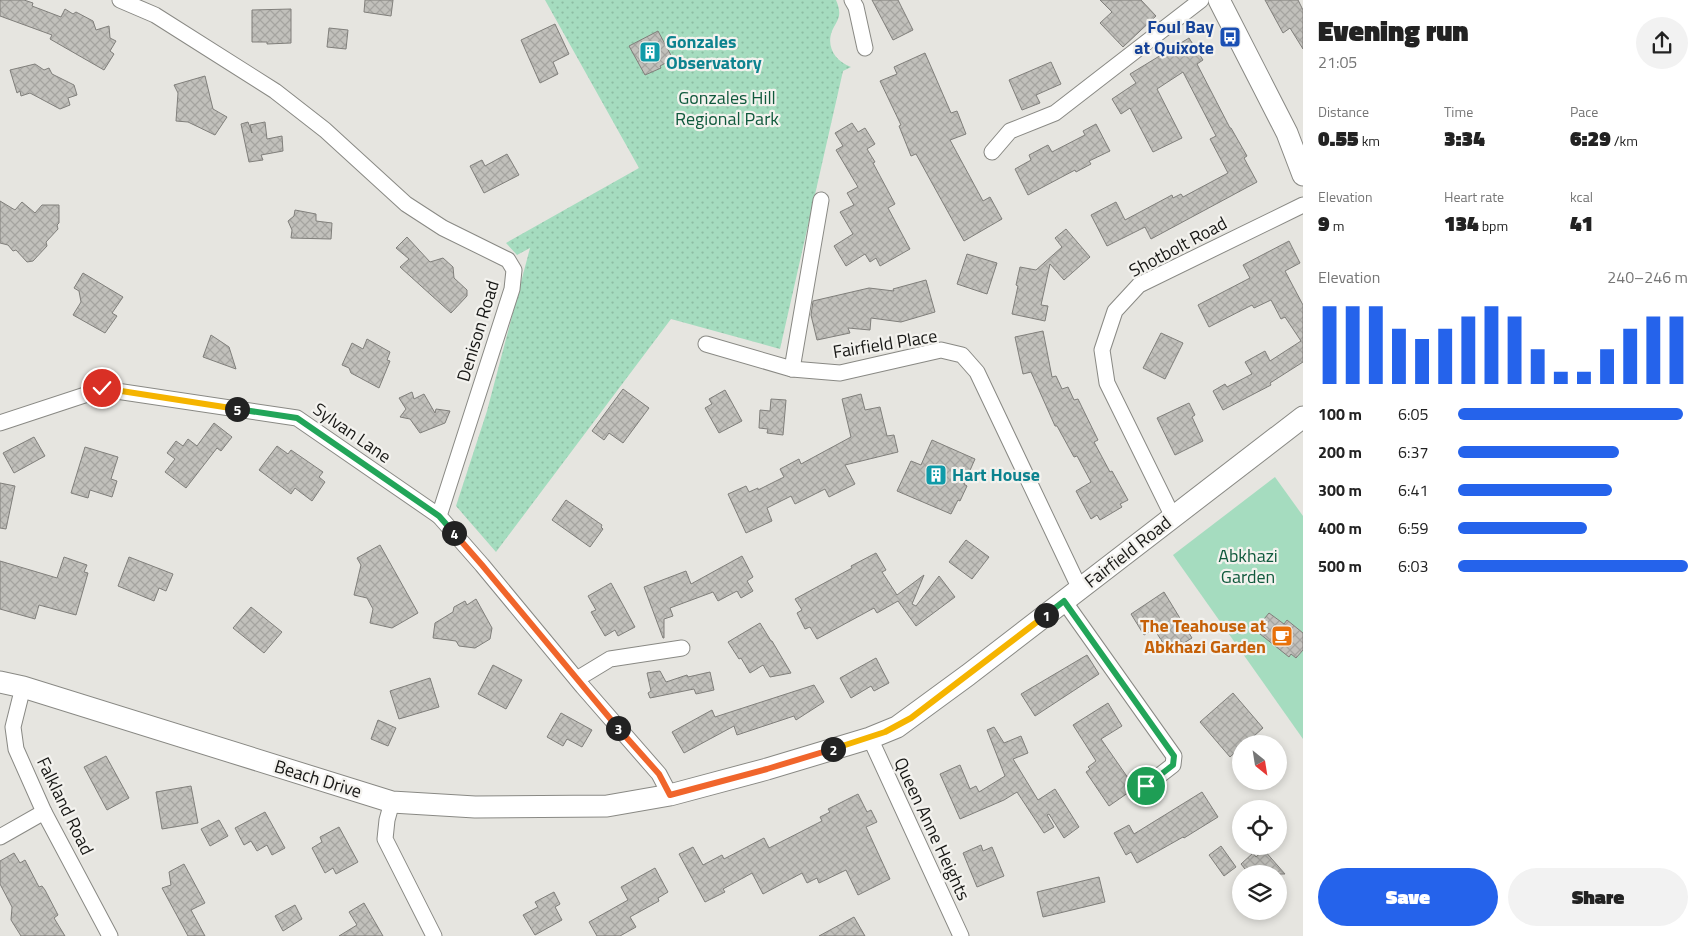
<!DOCTYPE html>
<html lang="en">
<head>
<meta charset="utf-8">
<style>
	body { margin:0; font-family:"Titillium Web",sans-serif; background:#f2f2f2; color:#222; height:100vh; display:flex; flex-direction:column; font-size:19px; white-space:nowrap }
	* { box-sizing:border-box; margin:0 }
	p { font-size:16px; color:#767676 }
	.icon { flex:none; width:28px; height:28px; fill:none; stroke:currentColor; stroke-width:2; stroke-linecap:round; stroke-linejoin:round }
	.map { position:relative; flex:1; overflow:hidden }
	.side { display:flex; flex-direction:column; background:#fff; width:400px }
	.side>* { flex:none }
	.needle { width:32px; rotate:150deg }
	.tools { position:absolute; left:1232px; top:735px; display:grid; gap:10px }
	.tools a { display:grid; place-items:center; width:55px; height:55px; border-radius:50%; background:#fff; box-shadow:0 2px 8px #0003; font-size:25px }
	.pin { position:absolute; display:grid; place-items:center; width:42px; height:42px; color:#fff; margin:-21px; border:2px solid #fff; border-radius:50%; box-shadow:0 1px 5px #0007 }
	.km { position:absolute; width:25px; height:25px; margin:-12px; border-radius:50%; background:#222; color:#fff; font-size:14px; line-height:25px; text-align:center }
	.round { display:grid; place-items:center; flex:none; width:52px; height:52px; border-radius:26px; background:#f2f2f2 }
	.summary { display:flex; align-items:center; justify-content:space-between; height:85px; padding:0 15px }
	h1 { font-size:28px; font-weight:800; line-height:38px }
	.stats { display:grid; grid-template-columns:repeat(3,1fr); gap:8px; height:85px; padding:5px 15px }
	.stats div { display:grid; align-content:center }
	.stats b { font-size:21px; font-weight:800 }
	.stats small { font-size:14px; font-weight:400 }
	.stats p { font-size:14px }
	.chart { height:140px; padding:10px 15px }
	.chart p { display:flex; justify-content:space-between }
	.chart svg { width:100%; height:90px; margin-top:5px; stroke:#2563eb; stroke-width:6 }
	.primary-button { display:flex; gap:10px; margin-top:auto; padding:10px 15px }
	.primary-button a { flex:1; height:58px; border-radius:30px; background:#2563eb; color:#fff; font-size:20px; font-weight:800; line-height:58px; text-align:center }
	.primary-button a+a { background:#f2f2f2; color:#222 }
	ul { padding:0 15px; list-style:none; font-size:16px }
	li { display:grid; grid-template-columns:80px 60px 1fr; align-items:center; height:38px }
	li i { height:12px; border-radius:6px; background:#2563eb }
	main { display:flex; flex:1; min-height:0 }
	.map>svg:first-child { display:block }
	.green { fill:#a5dcbf }
	.park { fill:url(#park-dots) }
	.building { fill:url(#building-cross-hatch); stroke:#807f7b }
	.lines { fill:none; stroke-linecap:round; stroke-linejoin:round }
	.street-casing { stroke:#898984; stroke-width:17 }
	.secondary-casing { stroke:#898984; stroke-width:23 }
	.street { stroke:#fff; stroke-width:15 }
	.secondary { stroke:#fff; stroke-width:21 }
	.split-1-casing { stroke:#fff; stroke-width:10 }
	.split-2-casing { stroke:#fff; stroke-width:10 }
	.split-3-casing { stroke:#fff; stroke-width:10 }
	.split-4-casing { stroke:#fff; stroke-width:10 }
	.split-5-casing { stroke:#fff; stroke-width:10 }
	.split-6-casing { stroke:#fff; stroke-width:10 }
	.split-1 { stroke:#22a559; stroke-width:6 }
	.split-2 { stroke:#f5b400; stroke-width:6 }
	.split-3 { stroke:#f0652b; stroke-width:6 }
	.split-4 { stroke:#f0652b; stroke-width:6 }
	.split-5 { stroke:#22a559; stroke-width:6 }
	.split-6 { stroke:#f5b400; stroke-width:6 }
	.labels { text-anchor:middle; stroke-width:4.5; stroke-linejoin:round; paint-order:stroke }
	.transit-label { font-size:18px; font-weight:bold; fill:#164399; stroke:#f3f2ee; text-anchor:end }
	.culture-label { font-size:18px; font-weight:bold; fill:#0d838f; stroke:#f3f2ee; text-anchor:start }
	.park-label { font-size:18px; fill:#0f593c; stroke:#f3f2ee }
	.street-label { font-size:18px; fill:#171715; stroke:#f3f2ee }
	.food-label { font-size:18px; font-weight:bold; fill:#c56008; stroke:#f3f2ee; text-anchor:end }
</style>
</head>
<body>
<main>
<div class="map">
<svg width="1303" height="936" viewBox="0 0 1303 936">
	<defs>
		<pattern id="park-dots" width="8" height="8" patternUnits="userSpaceOnUse" patternTransform="scale(1.25)"><rect width="8" height="8" fill="#a5dcbf"/><path d="M2 2h.1M6 6h.1" fill="none" stroke="#8dbca3" stroke-width="1.8" stroke-linecap="round"/></pattern>
		<pattern id="building-cross-hatch" width="8" height="8" patternUnits="userSpaceOnUse" patternTransform="scale(1.25)"><rect width="8" height="8" fill="#c1c0bb"/><path d="M0 0l8 8M0 8l8-8" fill="none" stroke="#a5a4a0"/></pattern>
	</defs>
	<rect width="100%" height="100%" fill="#e6e5e0"/>
	<path class="green" d="M1275,477L1303,516V739L1173,555Z"/>
	<path class="park" d="M545,0H836C838,5 840,10 839,16C838,21 834,26 832,31C826,47 835,61 851,67L843,71L780,349L671,319L496,552L456,506L487,411L530,248L517,255L506,243L639,168Z"/>
	<g class="building">
		<path d="M0,0H24L33,3L32,6L61,17L65,9L73,14L76,12L93,21L96,30L109,26L110,38L116,41L110,51L114,54L104,70L50,39L52,35L0,16Z"/>
		<path d="M365,0H393L391,16L364,12Z"/>
		<path d="M872,0H898L913,30L893,40Z"/>
		<path d="M1100,0H1141L1156,16L1123,47L1100,23L1112,12Z"/>
		<path d="M1265,0H1298L1303,10V49L1290,28L1283,33Z"/>
		<path d="M291,9V43L267,44V42H252V10Z"/>
		<path d="M555,24L569,54L553,62L558,74L540,83L521,40Z"/>
		<path d="M329,28L348,30L346,49L327,47Z"/>
		<path d="M658,31L673,59L660,66L661,68L645,75L629,46Z"/>
		<path d="M1189,38L1203,60L1197,64L1230,128H1231L1247,156L1244,158L1257,182L1151,239L1145,227L1107,246L1091,215L1116,202L1125,220L1172,195L1173,198L1181,194L1183,197L1228,173L1210,139L1216,136L1183,72L1157,89L1182,138L1153,152L1130,108L1121,114L1112,99L1136,83L1130,74Z"/>
		<path d="M925,53L951,113L957,111L966,134L950,140L983,201L990,197L1002,219L964,241L916,154L911,156L899,126L901,125L880,81L897,74L894,67Z"/>
		<path d="M1051,62L1061,84L1036,95L1040,103L1022,110L1009,80Z"/>
		<path d="M35,64L44,70L49,68L52,74L74,85L77,95L68,98L70,105L60,109L30,93L21,96L20,91L17,93L10,70Z"/>
		<path d="M205,76L213,109L227,117L215,135L188,122L176,121L178,93L174,85Z"/>
		<path d="M248,122L252,133L250,125L265,122L267,139L282,136L283,151L261,155L263,160L249,162L241,124Z"/>
		<path d="M852,123L858,132L865,128L875,144L867,149L875,162L873,163L895,204L888,208L910,249L880,266L876,258L870,262L865,254L846,266L834,246L853,234L840,212L854,205L847,193L858,187L836,150L843,146L835,133Z"/>
		<path d="M1096,124L1110,151L1089,161L1091,164L1076,172L1075,170L1028,195L1015,169L1031,160L1029,155L1048,145L1052,152L1085,135L1083,131Z"/>
		<path d="M507,154L519,175L484,193L470,166L482,160L485,166Z"/>
		<path d="M0,201L15,210L22,202L35,213L42,205H59V223L57,225L58,229L46,242L47,246L33,261L27,262L16,250L13,251L8,245L0,243Z"/>
		<path d="M295,210L316,214V221L332,223L331,239L291,238L292,230L288,221L294,216Z"/>
		<path d="M1066,229L1090,257L1064,280L1050,264L1041,305L1048,306L1045,321L1012,314L1018,286L1016,285L1020,267L1036,270L1062,247L1055,238Z"/>
		<path d="M407,237L430,262L443,258L453,267L454,278L467,290V296L451,313L400,267L409,259L396,248Z"/>
		<path d="M1289,241L1300,263L1285,271L1303,305V362L1270,383L1271,385L1223,410L1213,391L1225,384L1227,387L1252,374L1245,362L1265,351L1270,361L1301,341L1285,317L1281,319L1271,300L1254,308L1252,305L1209,327L1198,305L1250,278L1243,265Z"/>
		<path d="M967,254L997,263L987,294L957,284Z"/>
		<path d="M83,273L123,297L112,313L117,316L105,333L73,315L81,302L79,291L74,288Z"/>
		<path d="M926,280L935,312L901,322L871,318L870,330L848,328L850,333L817,340L811,315L813,301L869,288L894,291L893,289Z"/>
		<path d="M1043,331L1052,377L1056,376L1062,389L1068,387L1074,400L1078,399L1098,440L1094,442L1110,472L1112,471L1128,500L1120,504L1122,507L1100,520L1097,515L1091,519L1076,491L1091,482L1077,456L1074,457L1057,426H1055L1031,372L1023,374L1015,337Z"/>
		<path d="M1161,333L1183,343L1165,379L1143,368Z"/>
		<path d="M211,335L229,347L236,369L203,357Z"/>
		<path d="M367,339L390,352L387,360L390,361L379,388L351,373L349,368L342,365L352,343L363,349Z"/>
		<path d="M623,389L649,408L623,443L609,433L604,440L592,431Z"/>
		<path d="M725,390L742,421L719,433L705,408L712,404L709,399Z"/>
		<path d="M412,392L414,399L424,394L435,413L436,409L450,411L445,423L420,433L410,419L400,417L406,409L399,398Z"/>
		<path d="M861,394L865,410L880,407L887,436L894,435L898,452L845,465L855,484L829,497L825,489L795,504L791,496L767,508L772,521L746,533L728,494L746,486L749,492L758,488V490L784,477L780,469L799,459L801,464L851,437L842,399Z"/>
		<path d="M771,399L786,400L783,435L767,433L768,429L759,428L760,410L770,411Z"/>
		<path d="M1189,403L1195,415L1192,417L1203,441L1175,455L1157,418Z"/>
		<path d="M214,423L232,437L221,451L217,448L186,488L165,472L175,459L167,453L176,441L183,446L188,439L197,446Z"/>
		<path d="M34,437L45,456L14,473L3,453Z"/>
		<path d="M932,440L975,459L964,484L967,486L960,501L958,500L951,514L897,491L911,461L921,465Z"/>
		<path d="M277,446L288,454L291,450L323,472L319,477L325,482L312,501L295,488L291,494L259,470Z"/>
		<path d="M85,447L118,457L111,479L117,481L112,497L90,490L88,498L71,493Z"/>
		<path d="M0,483L15,486L6,529L0,528Z"/>
		<path d="M566,500L602,525L601,527L603,529L590,547L552,520Z"/>
		<path d="M966,540L989,557L972,579L949,562Z"/>
		<path d="M380,545L418,613L392,628L370,623L373,609L367,598L354,595L361,565L357,558Z"/>
		<path d="M876,553L886,570L882,572L897,595L924,575L912,604L916,606L939,576L955,597L916,626L898,601L877,613L874,608L817,639L810,627L805,629L797,613L802,610L795,599L852,568L851,566Z"/>
		<path d="M742,556L753,577L747,581L753,591L741,598L737,591L718,601L713,592L670,608L673,616L664,619V638H663L644,587L686,571L691,584Z"/>
		<path d="M64,557L87,565L84,572L88,573L76,615L39,605L35,619L0,609V561L57,578Z"/>
		<path d="M129,557L173,574L166,591L159,588L154,601L118,586Z"/>
		<path d="M611,583L635,627L618,636L615,630L605,636L591,612L596,610L588,596Z"/>
		<path d="M1164,592L1192,638L1169,652L1154,629L1144,635L1131,614Z"/>
		<path d="M476,599L492,628L490,639L475,648L459,646L456,641L433,638L435,623L453,612L454,607L465,601L467,605Z"/>
		<path d="M251,607L282,632L264,653L233,628Z"/>
		<path d="M1269,613L1284,624L1287,620L1303,633V650L1296,658L1291,654L1289,657L1255,630Z"/>
		<path d="M760,623L771,641H772L791,673L770,677L763,665L750,673L741,658L739,659L728,642Z"/>
		<path d="M1087,655L1099,674L1035,716L1021,694Z"/>
		<path d="M876,658L889,683L874,691L871,686L851,698L840,678Z"/>
		<path d="M493,665L522,680L506,709L478,694Z"/>
		<path d="M660,671L666,682L687,675L688,677L710,672L714,690L696,694L694,689L650,698L648,693L651,691L647,673Z"/>
		<path d="M430,678L439,707L399,719L390,691Z"/>
		<path d="M814,685L824,702L796,720L794,716L737,735L734,726L684,753L672,732L712,710L715,717Z"/>
		<path d="M1233,693L1263,728L1245,744H1241V747L1230,757L1200,722Z"/>
		<path d="M1108,703L1122,726L1101,739L1135,788L1109,806L1086,772L1090,769L1088,767L1096,761L1073,725Z"/>
		<path d="M561,713L592,730L582,747L567,739L563,746L547,737Z"/>
		<path d="M378,720L396,728L388,746L371,739Z"/>
		<path d="M994,727L1004,743L1021,736L1028,753L1013,759L1038,800L1055,789L1079,827L1064,838L1049,814L1047,815L1054,827L1044,833L1017,792L1004,800L960,819L940,774L960,765L970,789L976,786L979,792L1005,776L987,730Z"/>
		<path d="M106,756L129,798L107,810L84,767Z"/>
		<path d="M191,786L198,823L162,829L156,792Z"/>
		<path d="M1202,792L1218,817L1184,838L1183,837L1137,863L1131,852L1126,855L1114,833L1129,825L1134,834Z"/>
		<path d="M858,794L867,812L871,810L877,822L866,827L890,879L858,895L846,870L819,883L817,878L807,883L802,873L763,894L752,873L723,889L725,892L705,902L679,854L693,847L703,865L722,855L724,859L764,838L769,848L822,821L820,817L830,812L828,809Z"/>
		<path d="M265,812L285,848L272,855L267,845L257,851L251,841L244,845L235,828Z"/>
		<path d="M219,820L228,836L210,846L201,829Z"/>
		<path d="M339,827L358,862L336,874L333,868L325,873L312,848L322,842L320,837Z"/>
		<path d="M981,845L983,851L992,847L1004,876L977,887L963,853Z"/>
		<path d="M1221,846L1236,867L1224,876L1209,855Z"/>
		<path d="M1264,850L1285,874H1249L1241,864L1253,853L1256,857Z"/>
		<path d="M14,853L20,863L25,860L39,887L42,886L45,890L58,915L54,918L65,936H21L11,920L12,907L0,884V861Z"/>
		<path d="M184,864L205,903L191,910L205,936H188L162,888L171,885L169,872Z"/>
		<path d="M655,868L668,892L658,898L659,901L630,917L636,927L620,936H597L589,922L628,900L621,887Z"/>
		<path d="M1099,877L1105,902L1043,917L1037,892Z"/>
		<path d="M554,892L560,904L555,907L562,920L535,935L523,915L538,907L535,902Z"/>
		<path d="M364,903L383,936H339L357,925L349,912Z"/>
		<path d="M295,905L302,919L283,931L275,916Z"/>
		<path d="M854,917L865,936H819Z"/>
	</g>
	<g class="lines">
		<g class="street-casing">
			<g id="street">
				<path d="M120,0L155,15L275,91L325,130L406,204L443,228L508,260L514,270L512,289L439,516L482,565L583,687L659,774L670,795"/>
				<path d="M852,0L856,7L865,48"/>
				<path d="M992,152L1010,131L1055,113L1201,0"/>
				<path d="M706,344L792,369L840,373L941,350L962,355L977,372L1080,589"/>
				<path d="M792,369L821,200"/>
				<path d="M0,423L103,389L297,418L439,516"/>
				<path d="M1173,517L1107,383L1102,350L1115,311L1139,285L1303,205"/>
				<path d="M1064,601L1174,756L1173,765L1146,786"/>
				<path d="M577,679L610,659L682,648"/>
				<path d="M23,687L13,727L16,749L44,812L110,936"/>
				<path d="M870,738L961,936"/>
				<path d="M392,802L387,820L385,839L434,936"/>
				<path d="M0,837L44,812"/>
			</g>
		</g>
		<g class="secondary-casing">
			<g id="secondary">
				<path d="M1219,0L1287,133L1303,175"/>
				<path d="M0,682L23,687L392,802L475,807L607,806L670,795L767,769L870,738L897,727L968,675L1303,417"/>
			</g>
		</g>
		<use href="#street" class="street"/>
		<use href="#secondary" class="secondary"/>
	</g>
	<g class="lines">
		<g class="split-1-casing">
			<path id="split-1" d="M1046,615L1064,601L1174,756L1173,765L1146,786"/>
		</g>
		<g class="split-2-casing">
			<path id="split-2" d="M833,749L885,732L911,718L1046,615"/>
		</g>
		<g class="split-3-casing">
			<path id="split-3" d="M618,728L659,774L670,795L767,769L833,749"/>
		</g>
		<g class="split-4-casing">
			<path id="split-4" d="M454,533L482,565L618,728"/>
		</g>
		<g class="split-5-casing">
			<path id="split-5" d="M237,409L297,418L439,516L454,533"/>
		</g>
		<g class="split-6-casing">
			<path id="split-6" d="M102,388L237,409"/>
		</g>
		<use href="#split-1" class="split-1"/>
		<use href="#split-2" class="split-2"/>
		<use href="#split-3" class="split-3"/>
		<use href="#split-4" class="split-4"/>
		<use href="#split-5" class="split-5"/>
		<use href="#split-6" class="split-6"/>
	</g>
	<defs>
		<g id="bus-square" transform="scale(1.125)"><rect x="-9" y="-9" width="18" height="18" rx="4" fill="#1a4fb4" stroke="#f3f2ee"/><path d="M-5-6H5V4H4V6H2V4H-2V6H-4V4H-5ZM-3.5-4V0h7V-4ZM-3.5 1.2v1.5H-2V1.2ZM2 1.2v1.5H3.5V1.2Z" fill="#fff"/></g>
		<g id="building-square" transform="scale(1.125)"><rect x="-9" y="-9" width="18" height="18" rx="4" fill="#0f9aa8" stroke="#f3f2ee"/><path d="M-4-6H4V6H1V3H-1V6H-4ZM-2.5-4.3h1.7v1.8h-1.7ZM.8-4.3h1.7v1.8H.8ZM-2.5-1h1.7V.8h-1.7ZM.8-1h1.7V.8H.8Z" fill="#fff"/></g>
		<g id="cafe-square" transform="scale(1.125)"><rect x="-9" y="-9" width="18" height="18" rx="4" fill="#e8710a" stroke="#f3f2ee"/><path d="M-5.5-4.5H6V0H3Q3 3.5 0 3.5H-2.5Q-5.5 3.5-5.5 0ZM3-3.2v2h1.7v-2ZM-6 4.5H4V6H-6Z" fill="#fff"/></g>
	</defs>
	<g fill-rule="evenodd">
		<use href="#bus-square" x="1230" y="37"/>
		<use href="#building-square" x="650" y="52"/>
		<use href="#building-square" x="936" y="475"/>
		<use href="#cafe-square" x="1282" y="636"/>
	</g>
	<g class="labels">
		<g class="transit-label">
			<text x="1214" y="33">Foul Bay<tspan x="1214" dy="21">at Quixote</tspan></text>
		</g>
		<g class="culture-label">
			<text x="666" y="48">Gonzales<tspan x="666" dy="21">Observatory</tspan></text>
			<text x="952" y="481">Hart House</text>
		</g>
		<g class="park-label">
			<text x="727" y="104">Gonzales Hill<tspan x="727" dy="21">Regional Park</tspan></text>
			<text x="1248" y="562">Abkhazi<tspan x="1248" dy="21">Garden</tspan></text>
		</g>
		<g class="street-label">
			<text transform="translate(1178 247) rotate(-28)" y="6">Shotbolt Road</text>
			<text transform="translate(478 331) rotate(-73)" y="6">Denison Road</text>
			<text transform="translate(885 344) rotate(-9)" y="6">Fairfield Place</text>
			<text transform="translate(352 433) rotate(35)" y="6">Sylvan Lane</text>
			<text transform="translate(1128 552) rotate(-38)" y="6">Fairfield Road</text>
			<text transform="translate(318 779) rotate(17)" y="6">Beach Drive</text>
			<text transform="translate(65 806) rotate(64)" y="6">Falkland Road</text>
			<text transform="translate(932 829) rotate(65)" y="6">Queen Anne Heights</text>
		</g>
		<g class="food-label">
			<text x="1266" y="632">The Teahouse at<tspan x="1266" dy="21">Abkhazi Garden</tspan></text>
		</g>
	</g>
</svg>
<div class="tools">
<a><svg class="needle" viewBox="-14 -14 28 28"><path d="M0-13l5 13h-10z" fill="#e53935"/><path d="M0 13l5-13h-10z" fill="#767676"/></svg></a>
<a><svg class="icon" aria-label="locate" viewBox="0 0 24 24"><circle cx="12" cy="12" r="6"/><path d="M12 2v4M12 18v4M2 12h4M18 12h4"/></svg></a>
<a><svg class="icon" aria-label="layers" viewBox="0 0 24 24"><path d="M12 4l9 5-9 5-9-5zM3 14l9 5 9-5"/></svg></a>
</div>
<div class="pin" style="left:1146px;top:786px;background:#1e9e55"><svg class="icon" aria-label="arrive" viewBox="0 0 24 24"><path d="M6 21V4h12l-3 4 3 4H6"/></svg></div>
<div class="pin" style="left:102px;top:388px;background:#d93025"><svg class="icon" aria-label="check" viewBox="0 0 24 24"><path d="M5 12l5 5 9-10"/></svg></div>
<b class="km" style="left:1046px;top:615px">1</b>
<b class="km" style="left:833px;top:749px">2</b>
<b class="km" style="left:618px;top:728px">3</b>
<b class="km" style="left:454px;top:533px">4</b>
<b class="km" style="left:237px;top:409px">5</b>
</div>
<section class="side">
<div class="summary"><div><h1>Evening run</h1><p>21:05</p></div><a class="round"><svg class="icon" aria-label="share" viewBox="0 0 24 24"><path d="M12 15V3M7 8l5-5 5 5M5 13v7h14v-7"/></svg></a></div>
<div class="stats">
<div><p>Distance</p><b>0.55<small> km</small></b></div>
<div><p>Time</p><b>3:34</b></div>
<div><p>Pace</p><b>6:29<small> /km</small></b></div>
</div>
<div class="stats">
<div><p>Elevation</p><b>9<small> m</small></b></div>
<div><p>Heart rate</p><b>134<small> bpm</small></b></div>
<div><p>kcal</p><b>41</b></div>
</div>
<div class="chart"><p><span>Elevation</span>240–246 m</p>
<svg viewBox="0 0 160 44" preserveAspectRatio="none"><path d="M5 44V6M15 44V6M25 44V6M35 44V17M45 44V22M55 44V17M65 44V11M75 44V6M85 44V11M95 44V27M105 44V38M115 44V38M125 44V27M135 44V17M145 44V11M155 44V11"/></svg>
</div>
<ul>
<li><b>100 m</b>6:05<i style="width:98%"></i></li>
<li><b>200 m</b>6:37<i style="width:70%"></i></li>
<li><b>300 m</b>6:41<i style="width:67%"></i></li>
<li><b>400 m</b>6:59<i style="width:56%"></i></li>
<li><b>500 m</b>6:03<i style="width:100%"></i></li>
</ul>
<div class="primary-button"><a>Save</a><a>Share</a></div>
</section>
</main>
</body>
</html>
